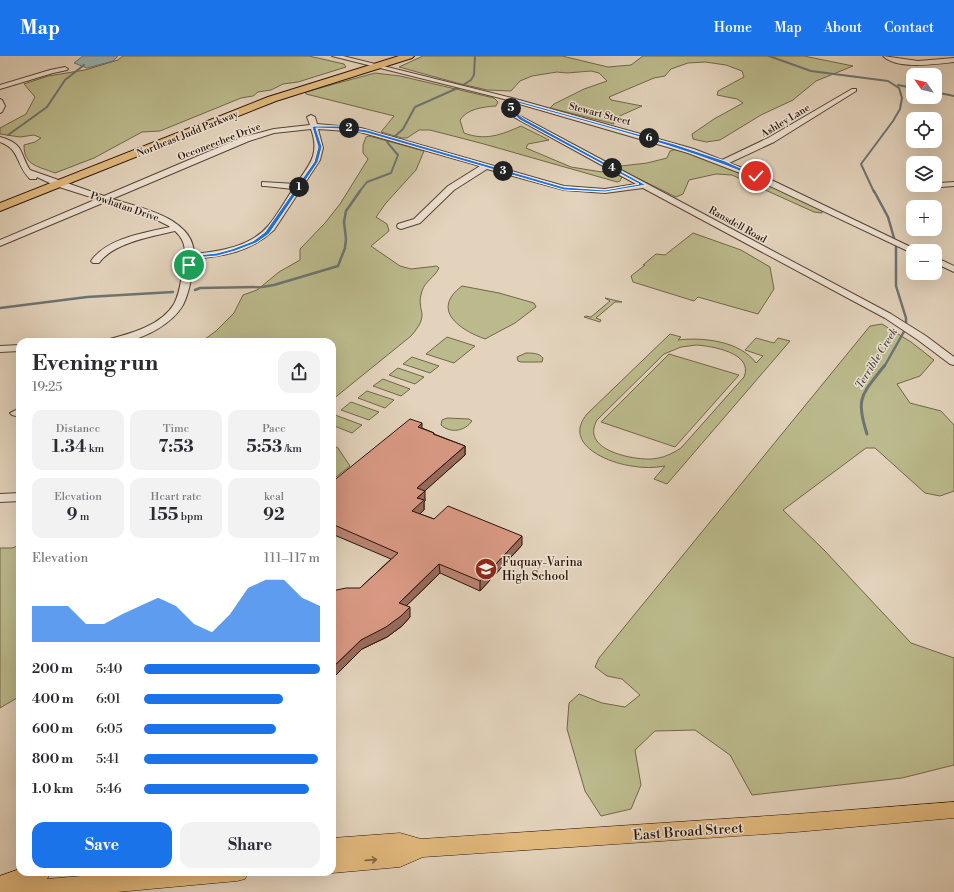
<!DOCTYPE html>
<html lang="en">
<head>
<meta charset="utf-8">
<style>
	body { margin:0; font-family:"Libre Bodoni",serif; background:#f2f2f3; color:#2b2b33; height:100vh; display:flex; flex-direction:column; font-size:15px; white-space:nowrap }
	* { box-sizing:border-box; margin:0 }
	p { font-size:13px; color:#7c7c81 }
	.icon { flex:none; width:22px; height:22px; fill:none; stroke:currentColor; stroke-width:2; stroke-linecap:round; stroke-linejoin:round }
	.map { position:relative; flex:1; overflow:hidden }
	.drawer { position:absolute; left:16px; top:282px; width:320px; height:538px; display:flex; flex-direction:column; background:#fff; border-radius:12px; box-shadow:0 4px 16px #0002 }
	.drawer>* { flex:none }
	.needle { width:26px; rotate:304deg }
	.controls { position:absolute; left:906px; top:12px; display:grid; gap:8px }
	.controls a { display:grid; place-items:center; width:36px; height:36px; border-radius:8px; background:#fff; box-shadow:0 4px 16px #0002; font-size:20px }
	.pin { position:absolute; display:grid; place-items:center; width:34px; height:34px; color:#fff; margin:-17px; border:2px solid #fff; border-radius:50%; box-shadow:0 1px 4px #0007 }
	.km { position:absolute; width:20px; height:20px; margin:-10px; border-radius:50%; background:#222; color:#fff; font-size:11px; line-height:20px; text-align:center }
	.round { display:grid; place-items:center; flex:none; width:42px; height:42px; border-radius:12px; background:#f2f2f3 }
	.headline { display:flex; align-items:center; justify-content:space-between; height:68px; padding:0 16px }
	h1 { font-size:22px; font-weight:700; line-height:30px }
	.metrics { display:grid; grid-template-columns:repeat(3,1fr); gap:6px; height:68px; padding:4px 16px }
	.metrics div { display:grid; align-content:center; border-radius:10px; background:#f2f2f3; text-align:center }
	.metrics b { font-size:17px; font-weight:700 }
	.metrics small { font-size:11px; font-weight:400 }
	.metrics p { font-size:11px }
	.chart { height:112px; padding:8px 16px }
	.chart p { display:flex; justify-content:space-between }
	.chart svg { width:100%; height:72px; margin-top:4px; fill:#1a73e8; opacity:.7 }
	.cta { display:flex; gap:8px; margin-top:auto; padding:8px 16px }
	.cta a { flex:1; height:46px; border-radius:12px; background:#1a73e8; color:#fff; font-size:16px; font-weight:700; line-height:46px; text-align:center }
	.cta a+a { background:#f2f2f3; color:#2b2b33 }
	ul { padding:0 16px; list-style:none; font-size:13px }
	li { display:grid; grid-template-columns:64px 48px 1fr; align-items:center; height:30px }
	li i { height:10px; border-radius:5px; background:#1a73e8 }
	header { display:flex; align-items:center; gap:24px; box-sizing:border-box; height:56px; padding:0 20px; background:#1a73e8; color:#fff }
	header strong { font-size:19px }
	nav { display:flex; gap:22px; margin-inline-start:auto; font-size:14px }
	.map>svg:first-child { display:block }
	.green { fill:#bbba8c; stroke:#726649; fill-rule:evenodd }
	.water { fill:#99b6ba; stroke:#6c7472 }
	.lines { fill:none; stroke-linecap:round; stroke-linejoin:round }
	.stream-far2 { stroke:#6c7472; stroke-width:2 }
	.stream-far1 { stroke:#6c7472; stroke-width:2.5 }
	.stream { stroke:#6c7472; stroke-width:3 }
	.minor-casing { stroke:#574234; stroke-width:2 }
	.major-casing { stroke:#281206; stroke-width:1 }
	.highway-casing { stroke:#281206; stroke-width:2 }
	.minor { fill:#ede2d3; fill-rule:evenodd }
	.major { fill:#e2ba7e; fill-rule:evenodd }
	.highway { fill:#e2ba7e; fill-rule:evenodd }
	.wall { fill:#bb8472; stroke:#281206 }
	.shaded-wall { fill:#986b5c; stroke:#281206 }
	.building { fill:#d99984; stroke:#281206 }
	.oneway { stroke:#856642 }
	.route { fill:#1a73e8; stroke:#fff }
	.labels { text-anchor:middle; stroke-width:3; stroke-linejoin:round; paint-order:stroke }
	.far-street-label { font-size:10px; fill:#281206; stroke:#ede2d3 }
	.far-water-label { font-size:11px; font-style:italic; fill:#504b45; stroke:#ede2d3 }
	.poi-label { font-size:12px; fill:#281206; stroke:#ede2d3; text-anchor:start }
	.near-street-label { font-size:14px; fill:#281206; stroke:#ede2d3 }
</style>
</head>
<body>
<header>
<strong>Map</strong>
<nav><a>Home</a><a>Map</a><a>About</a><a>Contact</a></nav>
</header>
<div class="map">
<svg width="954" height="836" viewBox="0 0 954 836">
	<rect width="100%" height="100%" fill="#e3d3bc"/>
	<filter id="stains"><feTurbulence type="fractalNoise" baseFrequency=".005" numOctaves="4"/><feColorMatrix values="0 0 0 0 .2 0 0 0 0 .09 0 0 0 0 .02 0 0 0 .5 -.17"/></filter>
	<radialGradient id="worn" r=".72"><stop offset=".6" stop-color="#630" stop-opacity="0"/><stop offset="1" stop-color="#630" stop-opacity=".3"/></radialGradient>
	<g class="green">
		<path d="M123,0H309L344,8L346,11L298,26L283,28L271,34L258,36L253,40L241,42L160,75L142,76L94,102L55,117C38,110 24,110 24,89L35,86L41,82L34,79L20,81L0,78V72L26,58L35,41L24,28L48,20L85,14L118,4Z"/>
		<path d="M423,0H562L608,11L631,9L643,0H804L853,10L816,25L793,44L761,59L720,84L706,86L693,83L692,78L714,63L743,47L737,43L717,39L718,35L744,21L742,15L726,9L705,6L688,7L671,13L665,20L654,22L609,41L611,44L642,50L613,63L614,68L550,52L554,48L584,33L607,25L599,17L591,15L567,17L557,16L532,20L520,25L511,35L487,34L457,27L399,11Z"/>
		<path d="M375,17L400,20L494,42L498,46L496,50C482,51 467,53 460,64L464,77C485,85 501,79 521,70L549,84L528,88L526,92L571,111L602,116L605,114L622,121L620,125L617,126L484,88L430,74H419L407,82H402L381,76L394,60L306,38L305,36Z"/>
		<path d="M369,80L424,95L416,114L386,147L376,161L387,168L389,175L371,190L400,210L411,213L437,210L439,212C435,221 425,225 422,235C415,257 432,256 411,280L332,344V286H201L216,275L234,257L243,239L257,234L279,216L300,204V193L325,167L340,148L368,103L363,97V89L366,81Z"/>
		<path d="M677,93L740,116L822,154V157L814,156L732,119L716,118L689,124L683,138L676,141L621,114V110L647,107L667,102L670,95Z"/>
		<path d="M693,177L741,194L770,211L774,233L758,258L698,241L694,245L633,226L631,220L645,209H643L656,198L665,199Z"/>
		<path d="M462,230L499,237L534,247L536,251L515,267L485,283C460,274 430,254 462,230Z"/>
		<path d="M605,242L622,246H615L596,262L601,264L600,266L584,261L586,260L591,261L610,245Z"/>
		<path d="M882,268L911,286L934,304L920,320L897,328L910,347L941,355L954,369V435L940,440L925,437L875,392H866L783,454L824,494L911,587L954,602V709L902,722L752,739L730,699L695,674L655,675L635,694L641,729L631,753L601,760L585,735L567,673L569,647L579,638L602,647L625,651L640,639L622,623L607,620L595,611L599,602L870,270Z"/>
		<path d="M670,278L681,281L678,284C703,281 740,285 756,307L763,300L745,294L756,282L774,287L778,282L790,285L667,428L654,423L665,410C654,412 643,412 632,410C608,407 562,388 587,358ZM696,289C712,290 754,297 744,321L681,392C672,398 663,402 652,403C632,404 580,394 597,364L664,298L681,291Z"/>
		<path d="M447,281L475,290L454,307L426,298Z"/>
		<path d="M526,297C532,297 539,297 543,302L542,306H521L518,305L517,301Z"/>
		<path d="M669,298L739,319L675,391L601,366Z"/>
		<path d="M412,301L439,310L430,317L403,308Z"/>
		<path d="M398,312L424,321L415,328L389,319Z"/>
		<path d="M383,323L410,333L401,340L373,330Z"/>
		<path d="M367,335L394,344L385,352L358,342Z"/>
		<path d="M351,346L379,356L369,364L341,354Z"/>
		<path d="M335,359L362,369L352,377L332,369V361Z"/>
		<path d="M447,362L469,363L472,365C465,375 451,378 441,369L442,364Z"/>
		<path d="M332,389L338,392L350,410L332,424Z"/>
		<path d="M20,489V642H17L0,652V492H12Z"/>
	</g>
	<path class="water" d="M83,0H118L113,5L87,12L74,7Z"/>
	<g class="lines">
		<g class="stream-far2">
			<path d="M769,0L811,15L888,25L899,32L902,42L900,53L893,65L861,108L874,136"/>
			<path d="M898,29L913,32"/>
			<path d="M935,36L954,40"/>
			<path d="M8,79L47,51L65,24L84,9"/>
			<path d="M393,82L403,73L415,51L460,31L471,24L474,19L475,0"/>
			<path d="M359,136L367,126L391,117L398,99L387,86L389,84"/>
		</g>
		<g class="stream-far1">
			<path d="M874,135L888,161L896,189V230L906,262V272L884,311"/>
			<path d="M195,234L200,232L262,231L274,229L338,210L345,192L346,183L344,166L346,155L360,135"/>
			<path d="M0,252L87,241L173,236"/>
		</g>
		<path class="stream" d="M867,378C855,341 862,339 884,310"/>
		<g class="minor-casing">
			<g id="minor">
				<path d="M332,0H343L512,42L694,93L722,104L768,82L852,33H856V35L774,86L729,107L759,118L919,195H913L912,197L753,122L688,97L516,47L510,49L518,59L891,258L926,280L954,301V309L950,308L918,284L885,262L643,132L605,137L564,134L487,113L454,134L420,167L401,173L398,172L397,170L398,168L414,163L448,130L480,110L360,76L318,73L323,92L320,104L274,174C250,196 225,200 194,203C192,218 190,235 183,249C172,268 145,282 124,286C118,287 111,286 105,286L106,284C129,278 161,270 174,248C180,237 181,224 183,212C186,197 187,186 175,175C153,180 113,187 99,207H93L91,205C107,182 144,177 170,171L169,170L149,160L105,146L0,190V184L97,143L56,130L37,121L36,123H30C15,108 21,94 0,86V81C25,88 19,97 30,114L104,140L243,81L274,73L310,69L307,61L311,59L315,61L317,68L361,72L564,130L605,133L636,128L514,61L503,49L508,44ZM311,73C320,98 310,108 296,128L262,126V130H265L293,133C285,145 278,158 269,169C251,191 220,195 194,198C194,162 139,151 112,143L249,85L274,77Z"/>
				<path d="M883,0L918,5L954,2V6C936,8 897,14 883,0Z"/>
				<path d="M65,11L68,13L67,14L53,17L0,33V29L50,14Z"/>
				<path d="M0,43L2,44L5,50L2,56L0,57Z"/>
				<path d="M954,126V130L940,131L936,129L940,127Z"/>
				<path d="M935,201L954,210V216L935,207Z"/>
				<path d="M20,289V295L0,296V290Z"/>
				<path d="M16,354L20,355V361L12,359L10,357Z"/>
				<path d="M20,437V445L0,446V438Z"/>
			</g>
		</g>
		<g class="major-casing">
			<g id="major">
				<path d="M954,746V762L796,776L423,801L400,811L332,817L328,816H332V782L400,777L421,783L796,758Z"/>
				<path d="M20,813V816H51L47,823L128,816H248L245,823L237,825L117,836H0V820Z"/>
			</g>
		</g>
		<g class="highway-casing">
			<path id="highway" d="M399,0H414L412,2L276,45L0,155V147L268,41Z"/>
		</g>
		<use href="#minor" class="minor"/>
		<use href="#major" class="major"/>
		<use href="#highway" class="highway"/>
	</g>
	<path class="wall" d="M422,372L434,377V378L465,390V399L424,435L425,445L424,446V454L420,458L434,463L522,489L480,535L440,517L406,550L410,561L402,570L387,581L362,593L360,532L391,503L332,478V426Z"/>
	<g class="shaded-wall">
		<path d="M422,367V376L418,371Z"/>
		<path d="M465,390V399L417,442V432Z"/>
		<path d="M425,435V445L424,446V454L413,464L412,455L417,442Z"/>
		<path d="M522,480V489L480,535V525Z"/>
		<path d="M439,508L440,517L400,556L399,547Z"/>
		<path d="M410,551V561L402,570L387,581L362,593L332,623V612L361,584Z"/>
	</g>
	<path class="building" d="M410,363L422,367L418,371L434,377L433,378L465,390L417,432L425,435L417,442L424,444L412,455L434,463L448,450L522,480L480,525L439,508L399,547L410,551L401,560L386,571L361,584L332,612V535L346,532H360L398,497L332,468V426Z"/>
	<defs><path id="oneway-shaft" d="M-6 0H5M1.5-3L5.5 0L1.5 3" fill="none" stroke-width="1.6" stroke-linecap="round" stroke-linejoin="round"/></defs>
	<use class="oneway" href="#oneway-shaft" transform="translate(371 804) rotate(-4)"/>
	<path class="route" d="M515,44L674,88L725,105L758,120L755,121C678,89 597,69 518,47L512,53L523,62L646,129L605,136L564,134L367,77L341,73L316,72L322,91L318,106L269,178L256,187L235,195L217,200L193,202L190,210L186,209L189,200L217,197L232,193L253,185L265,176L314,106L318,91L312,71L314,70H341L367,74L564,131L605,134L639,128L520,64L508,53Z"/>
	<defs>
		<g id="school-disc" transform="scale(1.15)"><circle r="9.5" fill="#8f2418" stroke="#ede2d3"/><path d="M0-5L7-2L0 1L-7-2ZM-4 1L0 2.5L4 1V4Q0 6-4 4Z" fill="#fff"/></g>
	</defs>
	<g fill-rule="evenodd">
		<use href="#school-disc" x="486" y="513"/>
	</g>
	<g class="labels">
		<g class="far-street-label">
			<text transform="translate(600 57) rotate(15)" y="4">Stewart Street</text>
			<text transform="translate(785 64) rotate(-31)" y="4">Ashley Lane</text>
			<text transform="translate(187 77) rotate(-22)" y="4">Northeast Judd Parkway</text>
			<text transform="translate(219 85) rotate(-21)" y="4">Occoneechee Drive</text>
			<text transform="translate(125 150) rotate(19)" y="4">Powhatan Drive</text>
			<text transform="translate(738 168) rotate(29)" y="4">Ransdell Road</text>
		</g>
		<g class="far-water-label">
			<text transform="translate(876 302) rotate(-58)" y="4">Terrible Creek</text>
		</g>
		<g class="poi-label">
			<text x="502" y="510">Fuquay-Varina<tspan x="502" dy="14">High School</tspan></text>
		</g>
		<g class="near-street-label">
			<text transform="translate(688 775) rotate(-4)" y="5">East Broad Street</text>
		</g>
	</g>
	<rect width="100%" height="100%" filter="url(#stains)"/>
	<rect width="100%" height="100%" fill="url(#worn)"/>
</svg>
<div class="controls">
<a><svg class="needle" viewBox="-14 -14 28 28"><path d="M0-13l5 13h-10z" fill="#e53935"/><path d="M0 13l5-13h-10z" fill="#7c7c81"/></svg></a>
<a><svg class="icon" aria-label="locate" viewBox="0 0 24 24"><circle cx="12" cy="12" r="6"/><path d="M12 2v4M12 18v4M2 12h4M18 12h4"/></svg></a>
<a><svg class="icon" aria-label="layers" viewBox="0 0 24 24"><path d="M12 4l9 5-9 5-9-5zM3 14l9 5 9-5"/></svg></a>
<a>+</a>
<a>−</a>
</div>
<div class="pin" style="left:189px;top:209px;background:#1e9e55"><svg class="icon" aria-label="arrive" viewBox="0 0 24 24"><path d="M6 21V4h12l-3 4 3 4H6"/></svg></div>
<div class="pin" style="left:756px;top:120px;background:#d93025"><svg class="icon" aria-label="check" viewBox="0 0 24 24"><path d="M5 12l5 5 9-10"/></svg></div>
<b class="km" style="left:299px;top:131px">1</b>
<b class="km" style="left:349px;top:72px">2</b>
<b class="km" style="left:503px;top:115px">3</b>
<b class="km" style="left:612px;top:112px">4</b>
<b class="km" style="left:511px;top:52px">5</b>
<b class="km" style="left:649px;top:82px">6</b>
<section class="drawer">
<div class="headline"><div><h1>Evening run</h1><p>19:25</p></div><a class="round"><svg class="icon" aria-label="share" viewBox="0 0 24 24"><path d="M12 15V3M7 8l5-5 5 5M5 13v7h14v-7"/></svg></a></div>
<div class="metrics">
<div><p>Distance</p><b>1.34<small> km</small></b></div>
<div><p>Time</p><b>7:53</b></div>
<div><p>Pace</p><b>5:53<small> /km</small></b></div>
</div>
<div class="metrics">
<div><p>Elevation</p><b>9<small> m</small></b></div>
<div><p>Heart rate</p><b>155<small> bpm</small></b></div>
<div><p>kcal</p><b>92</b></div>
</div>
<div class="chart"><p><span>Elevation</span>111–117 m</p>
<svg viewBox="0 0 160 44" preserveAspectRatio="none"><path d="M0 44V22L10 22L20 22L30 33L40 33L50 27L60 22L70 17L80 22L90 33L100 38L110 27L120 11L130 6L140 6L150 17L160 22V44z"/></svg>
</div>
<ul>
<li><b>200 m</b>5:40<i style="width:100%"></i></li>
<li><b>400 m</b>6:01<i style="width:79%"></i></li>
<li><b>600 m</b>6:05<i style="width:75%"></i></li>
<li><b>800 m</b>5:41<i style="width:99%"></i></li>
<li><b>1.0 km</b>5:46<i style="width:94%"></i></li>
</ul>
<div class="cta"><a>Save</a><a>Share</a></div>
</section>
</div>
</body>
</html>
